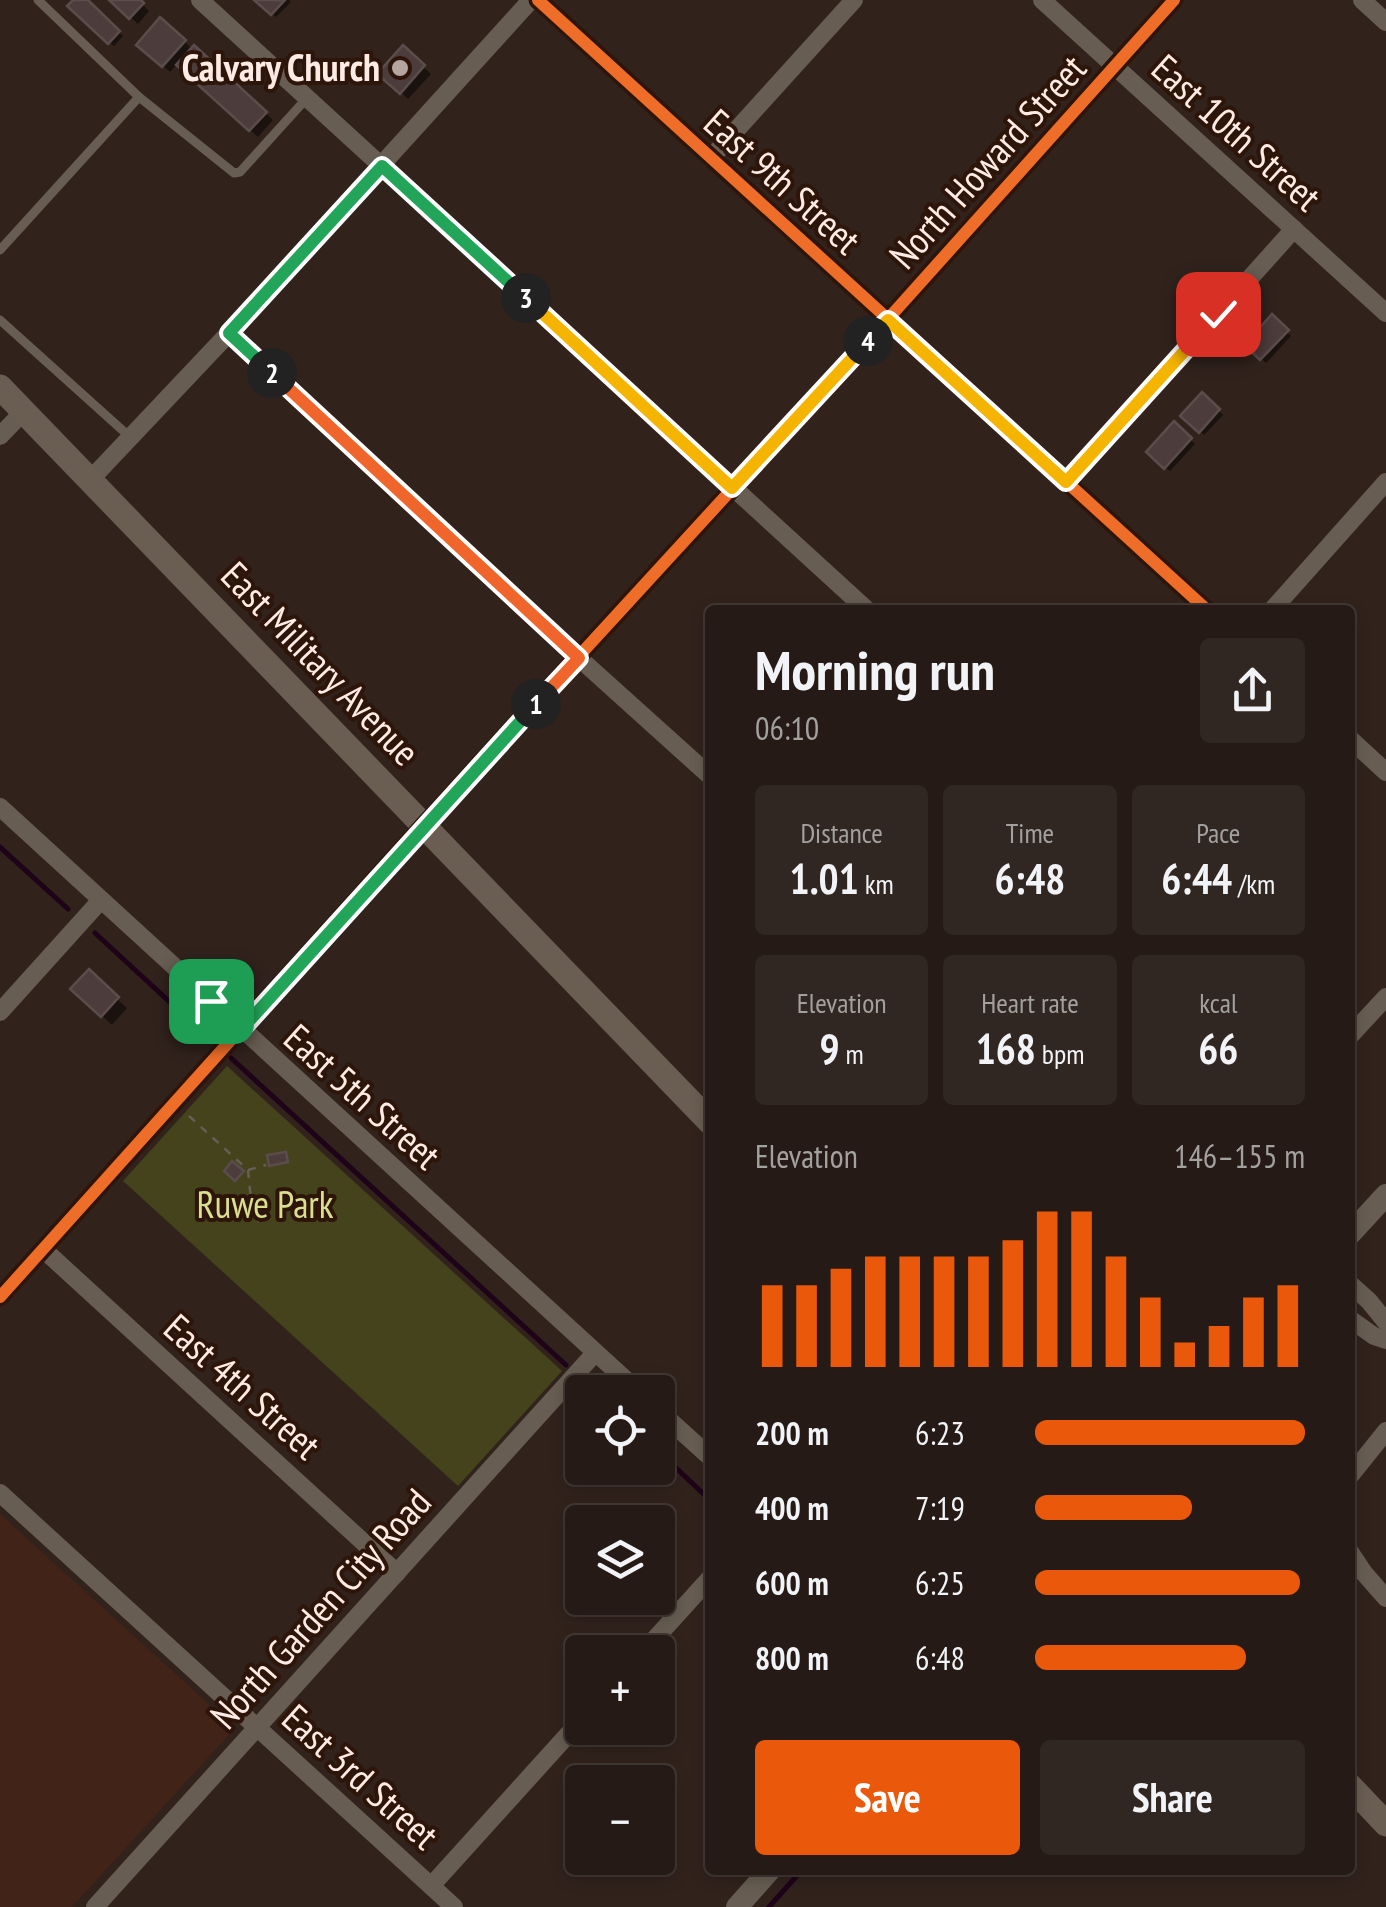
<!DOCTYPE html>
<html lang="en">
<head>
<meta charset="utf-8">
<style>
	body { margin:0; font-family:"PT Sans Narrow",sans-serif; background:#312722; color:#f1f3f6; height:100vh; display:flex; flex-direction:column; font-size:38px; white-space:nowrap }
	* { box-sizing:border-box; margin:0 }
	p { font-size:32px; color:#a3a1a0 }
	.icon { flex:none; width:55px; height:55px; fill:none; stroke:currentColor; stroke-width:2; stroke-linecap:round; stroke-linejoin:round }
	.map { position:relative; flex:1; overflow:hidden }
	.sheet { position:absolute; left:705px; top:605px; width:650px; height:1270px; display:flex; flex-direction:column; background:#251a15; border-radius:10px; box-shadow:0 5px 15px #0003,0 0 0 2px #423834 }
	.sheet>* { flex:none }
	.tools { position:absolute; left:565px; top:1375px; display:grid; gap:20px }
	.tools a { display:grid; place-items:center; width:110px; height:110px; border-radius:10px; background:#251a15; box-shadow:0 5px 15px #0003,0 0 0 2px #423834; font-size:50px }
	.pin { position:absolute; display:grid; place-items:center; width:85px; height:85px; color:#fff; margin:-42px; border-radius:20px; box-shadow:0 5px 15px #0006 }
	.km { position:absolute; width:50px; height:50px; margin:-25px; border-radius:50%; background:#222; color:#fff; font-size:28px; line-height:50px; text-align:center }
	.round { display:grid; place-items:center; flex:none; width:105px; height:105px; border-radius:10px; background:#312722 }
	.head { display:flex; align-items:center; justify-content:space-between; height:170px; padding:0 50px }
	h1 { font-size:55px; font-weight:700; line-height:75px }
	.stats { display:grid; grid-template-columns:repeat(3,1fr); gap:15px; height:170px; padding:10px 50px }
	.stats div { display:grid; align-content:center; border-radius:10px; background:#312722; text-align:center }
	.stats b { font-size:42px; font-weight:700 }
	.stats small { font-size:28px; font-weight:400 }
	.stats p { font-size:28px }
	.chart { height:280px; padding:20px 50px }
	.chart p { display:flex; justify-content:space-between }
	.chart svg { width:100%; height:180px; margin-top:10px; stroke:#ea580c; stroke-width:6 }
	.action { display:flex; gap:20px; margin-top:auto; padding:20px 50px }
	.action a { flex:1; height:115px; border-radius:10px; background:#ea580c; color:#fff; font-size:40px; font-weight:700; line-height:115px; text-align:center }
	.action a+a { background:#312722; color:#f1f3f6 }
	ul { padding:0 50px; list-style:none; font-size:32px }
	li { display:grid; grid-template-columns:160px 120px 1fr; align-items:center; height:75px }
	li i { height:25px; border-radius:12px; background:#ea580c }
	.map>svg:first-child { display:block }
	.built { fill:#412317 }
	.green { fill:#44431c }
	.shadow { fill:#0007 }
	.lines { fill:none; stroke-linecap:round; stroke-linejoin:round }
	.stream { stroke:#1e0319; stroke-width:5 }
	.building { fill:#4d3c3c; stroke:#5b4d4b; stroke-width:2.5 }
	.path { stroke:#675e56; stroke-width:2.5; stroke-dasharray:8 8; stroke-linecap:butt }
	.service { stroke:#675d52; stroke-width:9 }
	.minor { stroke:#675d52; stroke-width:18 }
	.tertiary { stroke:#675d52; stroke-width:22 }
	.secondary { stroke:#6a5e52; stroke-width:25 }
	.cycleway-casing { stroke:#2e150a; stroke-width:19 }
	.cycleway { stroke:#ee6e29; stroke-width:12 }
	.split-1-casing { stroke:#fff; stroke-width:20 }
	.split-2-casing { stroke:#fff; stroke-width:20 }
	.split-3-casing { stroke:#fff; stroke-width:20 }
	.split-4-casing { stroke:#fff; stroke-width:20 }
	.split-5-casing { stroke:#fff; stroke-width:20 }
	.split-1 { stroke:#22a559; stroke-width:12 }
	.split-2 { stroke:#f0652b; stroke-width:12 }
	.split-3 { stroke:#22a559; stroke-width:12 }
	.split-4 { stroke:#f5b400; stroke-width:12 }
	.split-5 { stroke:#f5b400; stroke-width:12 }
	.poi-dot { fill:#b6a59e; stroke:#2e150a; stroke-width:4 }
	.labels { text-anchor:middle; stroke-width:8; stroke-linejoin:round; paint-order:stroke }
	.poi-label { font-size:38px; font-weight:bold; fill:#feebe4; stroke:#2e150a; text-anchor:end }
	.street-label { font-size:38px; fill:#feebe4; stroke:#2e150a }
	.park-label { font-size:38px; fill:#dadf90; stroke:#2e150a }
</style>
</head>
<body>
<div class="map">
<svg width="1386" height="1907" viewBox="0 0 1386 1907">
	<rect width="100%" height="100%" fill="#31221c"/>
	<path class="built" d="M0,1514L235,1728L72,1907H0Z"/>
	<path class="green" d="M227,1066L562,1371L458,1486L123,1181Z"/>
	<g class="shadow">
		<path d="M76,0H84L123,36L114,46L71,6Z"/>
		<path d="M112,0H138L149,11L138,24Z"/>
		<path d="M258,0H289L291,2L276,17Z"/>
		<path d="M184,41L193,50L195,48L273,120L258,137L178,63L170,72L140,45Z"/>
		<path d="M403,49L431,74L408,99L381,74Z"/>
		<path d="M1272,318L1291,336L1266,363L1247,345Z"/>
		<path d="M1202,395L1223,415L1204,435L1184,416Z"/>
		<path d="M1174,425L1195,444L1170,471L1149,452Z"/>
		<path d="M89,973L127,1008L112,1025L74,989Z"/>
	</g>
	<g class="lines">
		<g class="stream">
			<path d="M0,847L68,909"/>
			<path d="M95,933L212,1041"/>
			<path d="M231,1058L566,1365"/>
			<path d="M584,1382L594,1392"/>
			<path d="M658,1451L710,1500"/>
			<path d="M769,1907L802,1870"/>
		</g>
	</g>
	<g class="building">
		<path d="M73,0H88L120,31L108,44L67,6Z"/>
		<path d="M109,0H141L144,3L129,19Z"/>
		<path d="M254,0H285L271,15Z"/>
		<path d="M160,17L186,40L162,67L136,45Z"/>
		<path d="M194,45L267,112L249,131L176,65Z"/>
		<path d="M403,45L425,65L400,94L377,74Z"/>
		<path d="M1272,314L1289,330L1260,360L1244,345Z"/>
		<path d="M1202,392L1220,409L1199,433L1180,416Z"/>
		<path d="M1174,421L1192,438L1164,469L1146,452Z"/>
		<path d="M89,969L119,997L101,1017L70,989Z"/>
		<path d="M286,1152L288,1162L269,1166L267,1155Z"/>
		<path d="M232,1161L244,1171L235,1181L224,1171Z"/>
	</g>
	<g class="lines">
		<g class="path">
			<path d="M189,1116L248,1170L252,1210L259,1222"/>
			<path d="M248,1170L266,1165"/>
		</g>
		<g class="service">
			<path d="M139,97L234,173L240,172L307,98"/>
			<path d="M0,250L139,97L38,0"/>
			<path d="M0,320L130,437"/>
		</g>
		<g class="minor">
			<path d="M200,0L867,610"/>
			<path d="M538,0L1207,610"/>
			<path d="M1042,0L1386,313"/>
			<path d="M1362,0L1386,22"/>
			<path d="M711,158L854,0"/>
			<path d="M229,333L579,658L710,776"/>
			<path d="M0,436L24,411"/>
			<path d="M90,480L229,333L531,0"/>
			<path d="M1067,482L1294,229"/>
			<path d="M1272,610L1386,482"/>
			<path d="M1350,739L1386,772"/>
			<path d="M0,807L639,1392"/>
			<path d="M0,1012L101,900"/>
			<path d="M1350,1036L1386,997"/>
			<path d="M43,1249L397,1573"/>
			<path d="M1350,1284L1369,1301L1386,1322"/>
			<path d="M0,1297L424,825L888,319L1174,0"/>
			<path d="M1350,1319L1374,1336L1386,1340"/>
			<path d="M658,1410L710,1457"/>
			<path d="M1350,1476L1386,1431"/>
			<path d="M0,1493L454,1907"/>
			<path d="M1350,1552L1364,1573L1386,1598"/>
			<path d="M643,1652L710,1578"/>
			<path d="M431,1886L582,1719"/>
			<path d="M95,1907L595,1353"/>
		</g>
		<g class="tertiary">
			<path d="M1350,1234L1386,1195"/>
			<path d="M737,1907L770,1870"/>
		</g>
		<g class="secondary">
			<path d="M0,387L710,1122"/>
			<path d="M1350,1786L1386,1824"/>
		</g>
		<g class="cycleway-casing">
			<g id="cycleway">
				<path d="M538,0L1207,610"/>
				<path d="M0,1297L424,825L888,319L1174,0"/>
			</g>
		</g>
		<use href="#cycleway" class="cycleway"/>
	</g>
	<g class="lines">
		<g class="split-1-casing">
			<path id="split-1" d="M211,1001L241,1030L536,704"/>
		</g>
		<g class="split-2-casing">
			<path id="split-2" d="M272,373L579,658L536,704"/>
		</g>
		<g class="split-3-casing">
			<path id="split-3" d="M272,373L229,333L382,166L526,298"/>
		</g>
		<g class="split-4-casing">
			<path id="split-4" d="M526,298L732,488L868,341"/>
		</g>
		<g class="split-5-casing">
			<path id="split-5" d="M868,341L888,320L1066,482L1218,314"/>
		</g>
		<use href="#split-1" class="split-1"/>
		<use href="#split-2" class="split-2"/>
		<use href="#split-3" class="split-3"/>
		<use href="#split-4" class="split-4"/>
		<use href="#split-5" class="split-5"/>
	</g>
	<circle class="poi-dot" cx="400" cy="68" r="10"/>
	<g class="labels">
		<g class="poi-label">
			<text x="380" y="81">Calvary Church</text>
		</g>
		<g class="street-label">
			<text transform="translate(1236 133) rotate(42)" y="13">East 10th Street</text>
			<text transform="translate(988 162) rotate(-48)" y="13">North Howard Street</text>
			<text transform="translate(782 182) rotate(42)" y="13">East 9th Street</text>
			<text transform="translate(320 664) rotate(46)" y="13">East Military Avenue</text>
			<text transform="translate(362 1097) rotate(42)" y="13">East 5th Street</text>
			<text transform="translate(242 1387) rotate(42)" y="13">East 4th Street</text>
			<text transform="translate(321 1609) rotate(-48)" y="13">North Garden City Road</text>
			<text transform="translate(360 1777) rotate(42)" y="13">East 3rd Street</text>
		</g>
		<g class="park-label">
			<text x="265" y="1218">Ruwe Park</text>
		</g>
	</g>
</svg>
<div class="tools">
<a><svg class="icon" aria-label="locate" viewBox="0 0 24 24"><circle cx="12" cy="12" r="6"/><path d="M12 2v4M12 18v4M2 12h4M18 12h4"/></svg></a>
<a><svg class="icon" aria-label="layers" viewBox="0 0 24 24"><path d="M12 4l9 5-9 5-9-5zM3 14l9 5 9-5"/></svg></a>
<a>+</a>
<a>−</a>
</div>
<div class="pin" style="left:211px;top:1001px;background:#1e9e55"><svg class="icon" aria-label="arrive" viewBox="0 0 24 24"><path d="M6 21V4h12l-3 4 3 4H6"/></svg></div>
<div class="pin" style="left:1218px;top:314px;background:#d93025"><svg class="icon" aria-label="check" viewBox="0 0 24 24"><path d="M5 12l5 5 9-10"/></svg></div>
<b class="km" style="left:536px;top:704px">1</b>
<b class="km" style="left:272px;top:373px">2</b>
<b class="km" style="left:526px;top:298px">3</b>
<b class="km" style="left:868px;top:341px">4</b>
<section class="sheet">
<div class="head"><div><h1>Morning run</h1><p>06:10</p></div><a class="round"><svg class="icon" aria-label="share" viewBox="0 0 24 24"><path d="M12 15V3M7 8l5-5 5 5M5 13v7h14v-7"/></svg></a></div>
<div class="stats">
<div><p>Distance</p><b>1.01<small> km</small></b></div>
<div><p>Time</p><b>6:48</b></div>
<div><p>Pace</p><b>6:44<small> /km</small></b></div>
</div>
<div class="stats">
<div><p>Elevation</p><b>9<small> m</small></b></div>
<div><p>Heart rate</p><b>168<small> bpm</small></b></div>
<div><p>kcal</p><b>66</b></div>
</div>
<div class="chart"><p><span>Elevation</span>146–155 m</p>
<svg viewBox="0 0 160 44" preserveAspectRatio="none"><path d="M5 44V24M15 44V24M25 44V20M35 44V17M45 44V17M55 44V17M65 44V17M75 44V13M85 44V6M95 44V6M105 44V17M115 44V27M125 44V38M135 44V34M145 44V27M155 44V24"/></svg>
</div>
<ul>
<li><b>200 m</b>6:23<i style="width:100%"></i></li>
<li><b>400 m</b>7:19<i style="width:58%"></i></li>
<li><b>600 m</b>6:25<i style="width:98%"></i></li>
<li><b>800 m</b>6:48<i style="width:78%"></i></li>
</ul>
<div class="action"><a>Save</a><a>Share</a></div>
</section>
</div>
</body>
</html>
